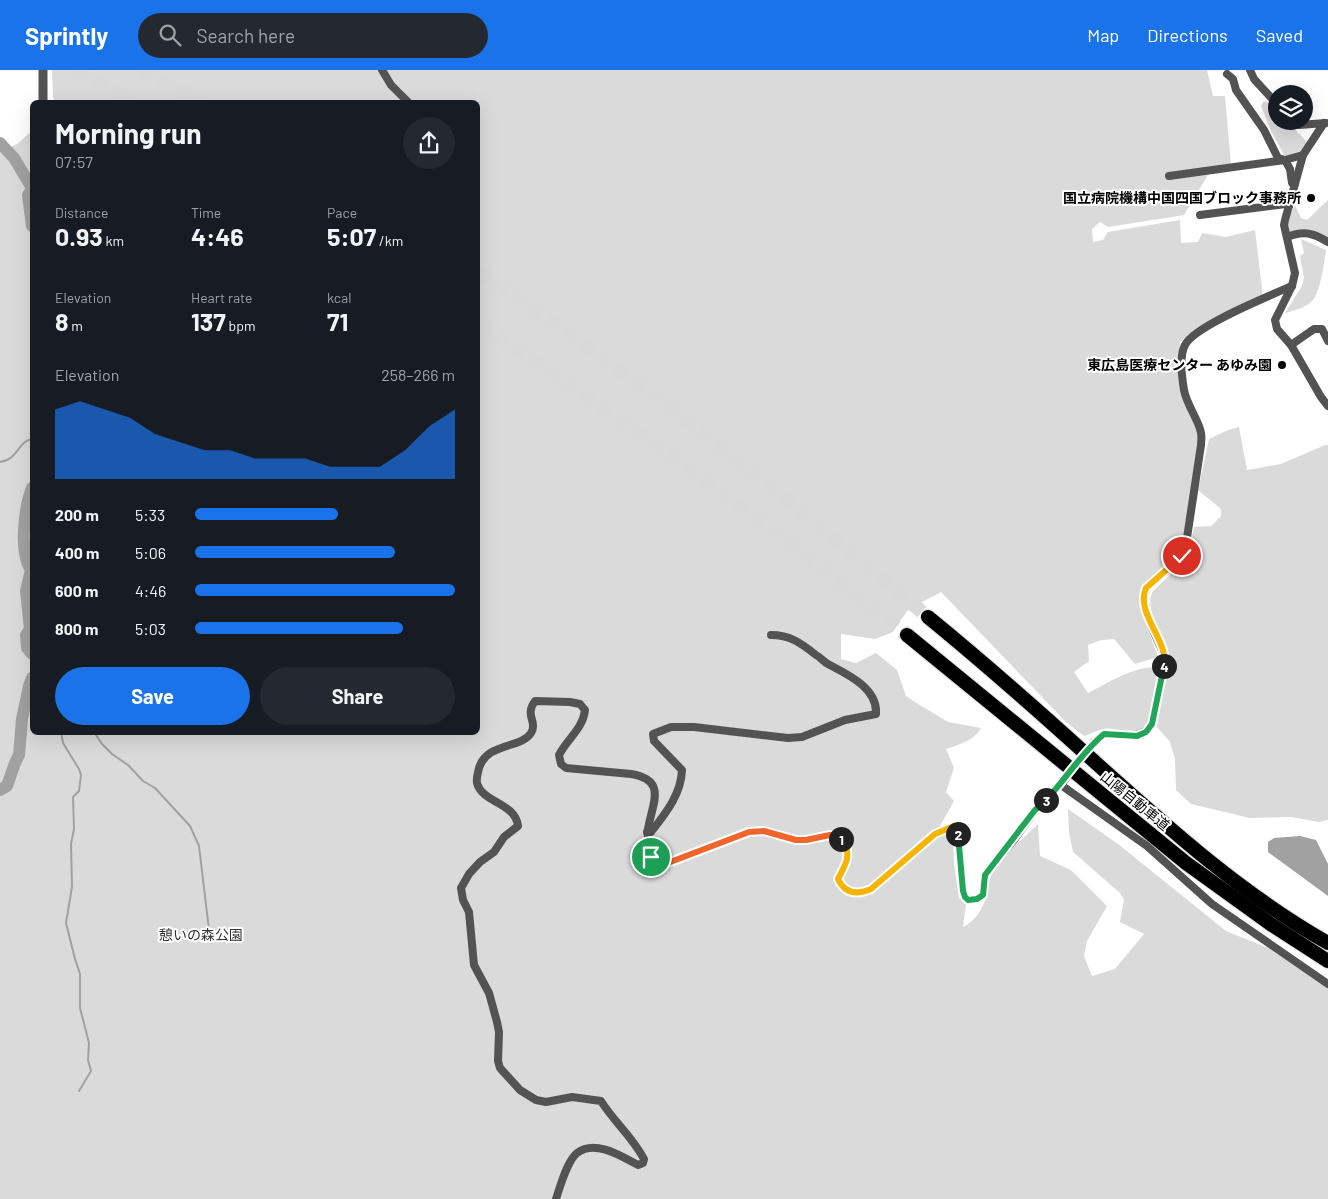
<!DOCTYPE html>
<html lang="en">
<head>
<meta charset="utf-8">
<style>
	body { margin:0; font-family:Barlow,"Noto Sans JP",sans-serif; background:#242831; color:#f1f3f6; height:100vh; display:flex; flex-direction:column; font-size:19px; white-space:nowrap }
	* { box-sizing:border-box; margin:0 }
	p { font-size:16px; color:#9ea1a6 }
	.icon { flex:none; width:28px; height:28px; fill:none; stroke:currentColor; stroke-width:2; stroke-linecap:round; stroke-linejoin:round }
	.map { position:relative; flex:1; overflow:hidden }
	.sheet { position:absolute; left:30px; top:30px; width:450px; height:635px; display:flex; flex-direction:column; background:#171b24; border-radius:8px; box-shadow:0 5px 20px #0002 }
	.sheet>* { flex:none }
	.buttons { position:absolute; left:1268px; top:15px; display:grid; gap:10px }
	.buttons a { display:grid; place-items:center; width:45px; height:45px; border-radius:50%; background:#171b24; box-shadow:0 5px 20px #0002; font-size:25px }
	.pin { position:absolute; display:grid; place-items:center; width:42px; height:42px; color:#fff; margin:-21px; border:2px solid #fff; border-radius:50%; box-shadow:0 1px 5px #0007 }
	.km { position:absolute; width:25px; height:25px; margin:-12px; border-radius:50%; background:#222; color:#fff; font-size:14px; line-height:25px; text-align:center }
	.round { display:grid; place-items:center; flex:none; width:52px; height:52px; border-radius:26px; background:#242831 }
	.overview { display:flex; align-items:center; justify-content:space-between; height:85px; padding:0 25px }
	h1 { font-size:28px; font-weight:700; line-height:38px }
	.stats { display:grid; grid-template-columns:repeat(3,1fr); gap:8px; height:85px; padding:5px 25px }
	.stats div { display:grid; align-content:center }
	.stats b { font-size:25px; font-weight:700 }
	.stats small { font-size:14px; font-weight:400 }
	.stats p { font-size:14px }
	.chart { height:140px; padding:10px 25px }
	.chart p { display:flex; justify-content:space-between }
	.chart svg { width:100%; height:90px; margin-top:5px; fill:#1a73e8; opacity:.7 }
	.primary-button { display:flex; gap:10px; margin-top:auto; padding:10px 25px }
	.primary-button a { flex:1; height:58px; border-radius:30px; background:#1a73e8; color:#fff; font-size:20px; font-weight:700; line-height:58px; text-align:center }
	.primary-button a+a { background:#242831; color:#f1f3f6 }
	ul { padding:0 25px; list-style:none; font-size:16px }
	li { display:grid; grid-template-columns:80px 60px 1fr; align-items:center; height:38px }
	li i { height:12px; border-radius:6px; background:#1a73e8 }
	header { display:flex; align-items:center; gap:30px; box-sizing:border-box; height:70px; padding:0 25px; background:#1a73e8; color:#fff }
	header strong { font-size:24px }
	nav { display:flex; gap:28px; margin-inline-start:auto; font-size:18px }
	.search { width:350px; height:45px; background:#242831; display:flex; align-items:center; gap:12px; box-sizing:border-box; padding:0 18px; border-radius:28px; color:#9ea1a6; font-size:19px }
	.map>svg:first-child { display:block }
	.green { fill:#dadada }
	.water { fill:#a1a1a1 }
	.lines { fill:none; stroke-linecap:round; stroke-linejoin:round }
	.stream { stroke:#a1a1a1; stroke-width:2 }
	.river { stroke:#a1a1a1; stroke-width:12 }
	.motorway-tunnel { stroke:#d9d9d9; stroke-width:14; stroke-dasharray:14 7; stroke-linecap:butt }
	.motorway-casing { stroke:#dbdbdb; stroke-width:16 }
	.minor { stroke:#535353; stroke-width:8 }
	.tertiary { stroke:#535353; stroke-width:9 }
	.motorway { stroke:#000; stroke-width:14 }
	.minor-bridge { stroke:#535353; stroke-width:8 }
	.split-1-casing { stroke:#fff; stroke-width:10 }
	.split-2-casing { stroke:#fff; stroke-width:10 }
	.split-3-casing { stroke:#fff; stroke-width:10 }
	.split-4-casing { stroke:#fff; stroke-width:10 }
	.split-5-casing { stroke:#fff; stroke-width:10 }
	.split-1 { stroke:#f0652b; stroke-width:6 }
	.split-2 { stroke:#f5b400; stroke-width:6 }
	.split-3 { stroke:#22a559; stroke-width:6 }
	.split-4 { stroke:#22a559; stroke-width:6 }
	.split-5 { stroke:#f5b400; stroke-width:6 }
	.poi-dot { fill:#000; stroke:#fff; stroke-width:2 }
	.labels { text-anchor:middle; stroke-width:4; stroke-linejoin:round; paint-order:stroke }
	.poi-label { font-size:14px; font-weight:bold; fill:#000; stroke:#fff; text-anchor:end }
	.street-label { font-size:14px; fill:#000; stroke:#fff }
	.park-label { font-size:14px; fill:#313131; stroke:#fff }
</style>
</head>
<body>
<header>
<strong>Sprintly</strong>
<div class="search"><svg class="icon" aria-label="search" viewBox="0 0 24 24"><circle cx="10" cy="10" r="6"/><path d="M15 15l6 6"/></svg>Search here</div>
<nav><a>Map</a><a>Directions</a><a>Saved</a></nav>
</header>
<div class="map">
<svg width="1328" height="1129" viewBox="0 0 1328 1129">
	<rect width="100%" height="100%" fill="#fff"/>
	<g class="green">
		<path d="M52,0H1207L1213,26H1225L1231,95L1209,103L1184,145L1108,157L1100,152L1092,159L1093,172L1103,170L1108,162L1180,150L1181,173L1198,172L1202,163L1226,167L1255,160L1263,227L1190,264L1180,272L1179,314L1199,366L1182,476L1178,486L1142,517L1139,534L1158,587L1135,594L1114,569L1101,570L1088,575L1089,591L1074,602L1088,623C1110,612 1133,596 1159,597L1148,651C1134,671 1121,656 1104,659C1097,660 1090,664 1084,666L1066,652L941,522L909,539L891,563L875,569L841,564V589L856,593L876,583L897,600L906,626L915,632L948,652L981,658C974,671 960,674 946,679L954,698L946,722L954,731L940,756L953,763L954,794L959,828L966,834L963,857C976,851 982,839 987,826C988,821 987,815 989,811C998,788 1021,771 1038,754L1040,786L1071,800L1107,836L1087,871L1084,886L1092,906L1115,899L1144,864L1120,852L1124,830L1120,823L1073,782L1069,762L1068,739L1118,774L1226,861L1276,881L1328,917V1129H0V82L17,74L32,61V662H478V32H55L53,27Z"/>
		<path d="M1264,31L1272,34L1276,39V51H1287L1308,73L1300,83L1289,87L1284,85L1270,59L1261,36Z"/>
		<path d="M1328,130V169L1310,159L1290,162L1288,161C1286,151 1290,144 1295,135L1301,148L1307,150Z"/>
		<path d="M1301,169L1326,180C1324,193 1321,219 1313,230C1307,237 1294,241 1285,243L1302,216L1304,208L1300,186L1304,183Z"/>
		<path d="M1239,357L1247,400L1281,394L1325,375H1328V750L1319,752L1291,747L1250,748L1191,734L1176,720L1175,689L1170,672L1157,657C1160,643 1161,628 1165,614C1167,607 1171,600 1170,592C1168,573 1142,540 1153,521L1185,491L1188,486L1194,457L1211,456L1221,446V439L1198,420L1209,369L1228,360Z"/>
	</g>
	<path class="water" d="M1300,766L1316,770L1328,794V826L1268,782V772L1274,768Z"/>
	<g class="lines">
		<g class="stream">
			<path d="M0,392C18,390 18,371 32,369"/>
			<path d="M31,500L32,499"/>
			<path d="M61,662L63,673L79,699L81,705L79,721L73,727L74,759L71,774L72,817L66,853L75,889L80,904V938L89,973L88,990L91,1001L79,1021"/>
			<path d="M94,662L102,674L112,684L128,695L143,711L155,718L190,756L199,776L210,868"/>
		</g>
		<g class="river">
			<path d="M0,73L14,88L32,118"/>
			<path d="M32,119L28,125L32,156"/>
			<path d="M32,418C24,438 19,482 31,500L26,521L30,559L26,565L27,578L32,584"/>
			<path d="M0,720L7,716L15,693L19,685L22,649L29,616L32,608"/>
		</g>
		<g class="motorway-tunnel">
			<path d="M76,0L134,32"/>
			<path d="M141,0L202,32"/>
			<path d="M478,201C547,248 617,297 684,349C767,413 848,480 928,547"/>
			<path d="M478,252L656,375L783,468L907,565"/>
		</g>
		<g class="motorway-casing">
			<g id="motorway">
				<path d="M928,547C982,591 1034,637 1086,684C1163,753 1238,822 1328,873"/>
				<path d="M907,565L1186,793L1272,855L1328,891"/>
			</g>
		</g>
		<g class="minor">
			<path d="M382,0L391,15L408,32"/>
			<path d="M1250,0L1254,9L1276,33"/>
			<path d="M1227,4L1233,9L1236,20L1264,60L1278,88L1285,90L1290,99L1292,113L1295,114"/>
			<path d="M1294,51L1299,55L1326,53"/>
			<path d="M1324,53L1303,85L1285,150L1284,155L1295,203L1292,216L1275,250L1277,259L1291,275L1321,327L1328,336"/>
			<path d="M1169,106L1285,90L1303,85"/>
			<path d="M1200,145L1286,134L1289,136"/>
			<path d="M1287,167C1304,160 1313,163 1328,172"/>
			<path d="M1291,275L1314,259H1322L1328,271"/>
			<path d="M1094,672L1104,664C1124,663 1138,672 1152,654L1165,591L1164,585C1157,567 1138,536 1147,518L1182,486L1185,481L1201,375C1201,371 1202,367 1201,363C1199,350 1187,336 1184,320C1182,308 1179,286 1185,275C1194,256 1271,225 1292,216"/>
			<path d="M1061,715L1147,776L1212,834L1328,914"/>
			<path d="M647,762H651C665,744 681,725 682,700L654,671L653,664L671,657H694L788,668L802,667L845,650L876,644C878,618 847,604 828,594C824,592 820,587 816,585C801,573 790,565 771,565"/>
			<path d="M556,1129C560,1117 567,1091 577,1083C595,1069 621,1086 638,1095L643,1093L644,1089C632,1066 614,1052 601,1031L572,1027L546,1032L536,1030L520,1020L500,998L498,991L499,962L497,952L489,923L474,895L469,842L463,830L461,818L469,804L480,792L494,782L504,767L518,756C515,732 482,733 477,713C476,708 478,703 479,698C487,672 521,679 531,663C538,651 524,646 535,631L570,632L580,634L585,640C583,659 567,669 559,685L561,694L566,698L631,704C668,710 652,734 648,759C647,765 648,770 649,775C650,787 653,791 665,794L749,762L764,761L796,770H806L830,765L844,771C851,788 846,793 838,809C844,824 857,825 871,819L935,764L954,756L957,759L963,821L965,827L968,830L977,829L983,825L985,805L993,794L1014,770L1035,741L1063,712"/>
		</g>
		<path class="tertiary" d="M43,32V0"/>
		<use href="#motorway" class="motorway"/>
		<path class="minor-bridge" d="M1063,712L1094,672"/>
	</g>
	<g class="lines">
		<g class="split-1-casing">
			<path id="split-1" d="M651,787L656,792L665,794L749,762L764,761L796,770H806L830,765L841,769"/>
		</g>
		<g class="split-2-casing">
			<path id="split-2" d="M841,769L844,771C851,788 846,793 838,809C845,824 857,825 871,819L935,764L954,756L957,759L958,764"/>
		</g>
		<g class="split-3-casing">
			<path id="split-3" d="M958,764L963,821L965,827L968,830L977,829L983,825L985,805L1035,740L1046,730"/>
		</g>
		<g class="split-4-casing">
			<path id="split-4" d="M1046,730C1066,709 1082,682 1104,664L1137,666L1146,662L1152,654L1164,596"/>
		</g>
		<g class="split-5-casing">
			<path id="split-5" d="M1164,596C1169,570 1135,544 1146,518L1182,486"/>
		</g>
		<use href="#split-1" class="split-1"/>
		<use href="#split-2" class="split-2"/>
		<use href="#split-3" class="split-3"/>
		<use href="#split-4" class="split-4"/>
		<use href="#split-5" class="split-5"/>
	</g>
	<g class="poi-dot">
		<circle cx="1311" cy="128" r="5"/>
		<circle cx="1282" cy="295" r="5"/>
	</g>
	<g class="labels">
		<g class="poi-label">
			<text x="1301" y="133">国立病院機構中国四国ブロック事務所</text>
			<text x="1272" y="300">東広島医療センター あゆみ園</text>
		</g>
		<g class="street-label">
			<text transform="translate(1135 731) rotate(39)" y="5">山陽自動車道</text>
		</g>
		<g class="park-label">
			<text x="201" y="870">憩いの森公園</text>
		</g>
	</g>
</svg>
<div class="buttons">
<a><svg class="icon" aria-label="layers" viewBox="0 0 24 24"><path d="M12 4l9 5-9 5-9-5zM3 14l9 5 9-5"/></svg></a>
</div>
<div class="pin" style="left:651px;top:787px;background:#1e9e55"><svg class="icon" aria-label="arrive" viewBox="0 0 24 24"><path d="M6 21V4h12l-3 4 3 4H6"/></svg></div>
<div class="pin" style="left:1182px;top:486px;background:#d93025"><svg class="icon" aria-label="check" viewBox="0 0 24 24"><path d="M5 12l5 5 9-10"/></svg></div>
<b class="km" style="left:841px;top:769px">1</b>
<b class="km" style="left:958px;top:764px">2</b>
<b class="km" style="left:1046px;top:730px">3</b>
<b class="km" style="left:1164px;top:596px">4</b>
<section class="sheet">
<div class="overview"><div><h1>Morning run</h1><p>07:57</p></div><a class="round"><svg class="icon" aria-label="share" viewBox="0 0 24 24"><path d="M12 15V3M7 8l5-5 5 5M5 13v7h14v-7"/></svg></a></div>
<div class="stats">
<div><p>Distance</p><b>0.93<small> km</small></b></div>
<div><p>Time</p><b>4:46</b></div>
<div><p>Pace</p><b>5:07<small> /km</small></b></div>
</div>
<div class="stats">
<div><p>Elevation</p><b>8<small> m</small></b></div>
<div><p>Heart rate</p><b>137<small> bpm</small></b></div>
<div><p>kcal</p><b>71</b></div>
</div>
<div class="chart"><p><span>Elevation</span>258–266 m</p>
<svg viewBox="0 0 160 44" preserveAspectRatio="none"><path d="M0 44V10L10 6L20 10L30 14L40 22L50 26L60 30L70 30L80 34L90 34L100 34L110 38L120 38L130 38L140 30L150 18L160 10V44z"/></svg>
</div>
<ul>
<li><b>200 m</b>5:33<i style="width:55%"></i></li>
<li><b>400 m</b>5:06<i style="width:77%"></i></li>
<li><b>600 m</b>4:46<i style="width:100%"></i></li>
<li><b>800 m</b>5:03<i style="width:80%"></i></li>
</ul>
<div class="primary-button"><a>Save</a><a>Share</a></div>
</section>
</div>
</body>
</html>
